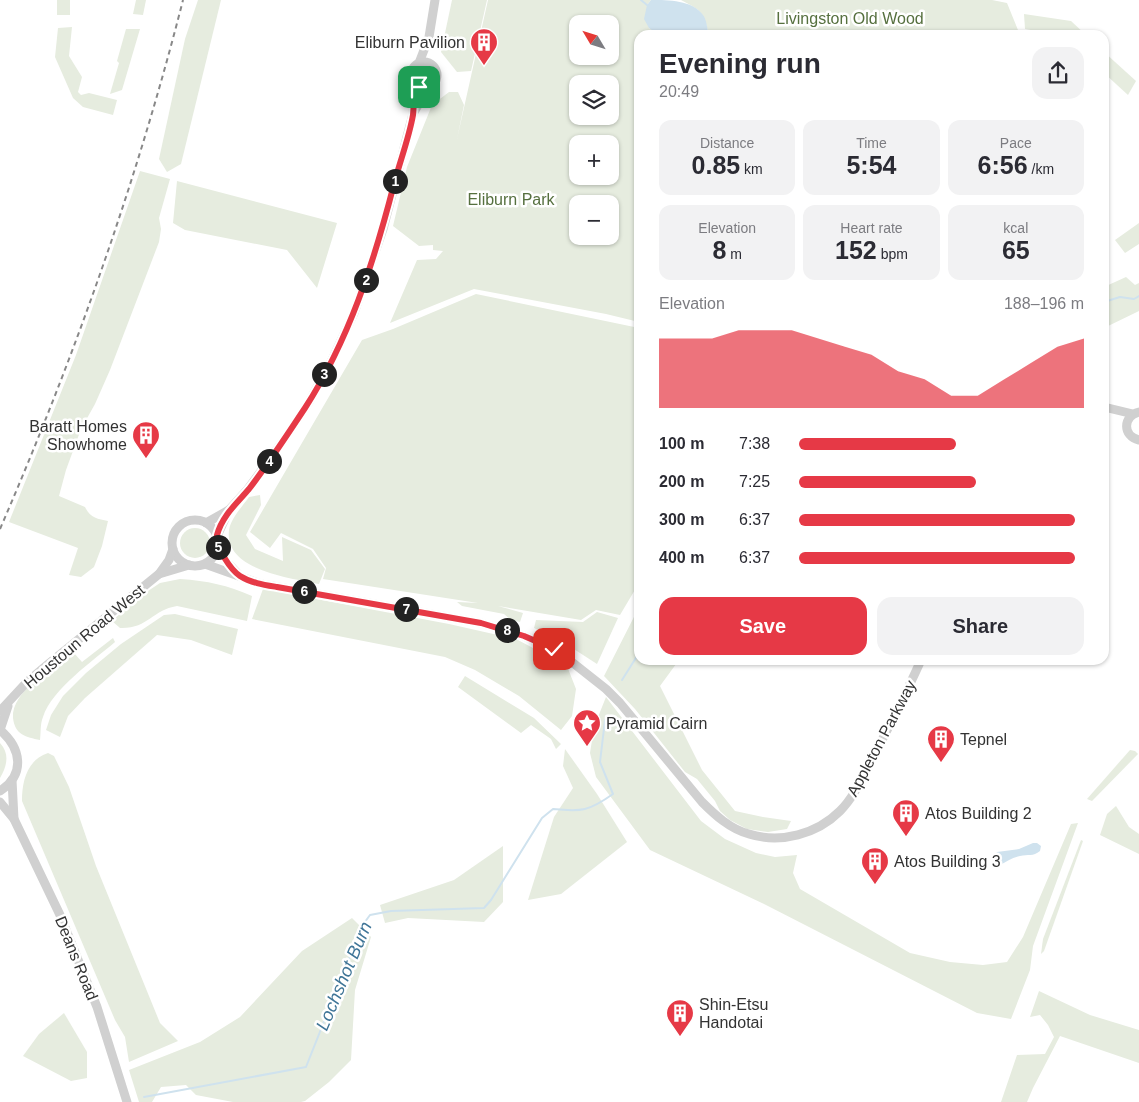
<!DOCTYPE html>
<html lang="en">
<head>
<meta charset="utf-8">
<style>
	body { margin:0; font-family:Arial,sans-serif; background:#f2f2f3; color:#2b2b33; height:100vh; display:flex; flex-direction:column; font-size:19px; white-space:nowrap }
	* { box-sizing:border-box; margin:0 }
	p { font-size:16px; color:#7c7c81 }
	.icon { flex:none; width:28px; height:28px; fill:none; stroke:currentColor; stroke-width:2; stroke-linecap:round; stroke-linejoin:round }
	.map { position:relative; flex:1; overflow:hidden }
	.side { position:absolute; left:634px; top:30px; width:475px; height:635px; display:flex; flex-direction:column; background:#fff; border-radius:15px; box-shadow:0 1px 4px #0004 }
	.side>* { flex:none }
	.needle { width:32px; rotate:308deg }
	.fabs { position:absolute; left:569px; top:15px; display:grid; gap:10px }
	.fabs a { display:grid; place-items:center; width:50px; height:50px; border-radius:10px; background:#fff; box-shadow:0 1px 4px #0004; font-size:25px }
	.pin { position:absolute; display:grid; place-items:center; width:42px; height:42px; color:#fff; margin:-21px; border-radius:10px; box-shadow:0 2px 8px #0006 }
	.km { position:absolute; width:25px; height:25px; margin:-12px; border-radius:50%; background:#222; color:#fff; font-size:14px; line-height:25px; text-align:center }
	.round { display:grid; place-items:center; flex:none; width:52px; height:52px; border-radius:15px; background:#f2f2f3 }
	.head { display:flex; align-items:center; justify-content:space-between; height:85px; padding:0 25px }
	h1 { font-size:28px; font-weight:800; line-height:38px }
	.metrics { display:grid; grid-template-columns:repeat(3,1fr); gap:8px; height:85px; padding:5px 25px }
	.metrics div { display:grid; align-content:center; border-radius:12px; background:#f2f2f3; text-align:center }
	.metrics b { font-size:25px; font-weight:800 }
	.metrics small { font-size:14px; font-weight:400 }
	.metrics p { font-size:14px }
	.chart { height:140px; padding:10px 25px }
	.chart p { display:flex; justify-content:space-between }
	.chart svg { width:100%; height:90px; margin-top:5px; fill:#e63946; opacity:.7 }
	.primary-button { display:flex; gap:10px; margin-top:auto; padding:10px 25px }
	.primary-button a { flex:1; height:58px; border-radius:15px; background:#e63946; color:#fff; font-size:20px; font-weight:800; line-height:58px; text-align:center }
	.primary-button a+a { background:#f2f2f3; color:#2b2b33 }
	ul { padding:0 25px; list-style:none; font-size:16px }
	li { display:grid; grid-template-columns:80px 60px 1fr; align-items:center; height:38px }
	li i { height:12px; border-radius:6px; background:#e63946 }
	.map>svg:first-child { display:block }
	.green { fill:#e6ecdf; fill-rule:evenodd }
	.water { fill:#cfe2ee }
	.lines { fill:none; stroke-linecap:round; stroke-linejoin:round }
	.stream { stroke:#cfe2ee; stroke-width:2 }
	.tertiary { stroke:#d0d0d0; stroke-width:9 }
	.rail { stroke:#888; stroke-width:2; stroke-dasharray:5 4; stroke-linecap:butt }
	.route-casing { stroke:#fff; stroke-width:10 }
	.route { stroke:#e63946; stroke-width:6 }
	.labels { text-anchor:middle; stroke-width:5; stroke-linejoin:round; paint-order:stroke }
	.park-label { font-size:16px; fill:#56703f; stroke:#fff }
	.poi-label { font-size:16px; fill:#333; stroke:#fff; text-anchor:start }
	.street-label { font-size:16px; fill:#333; stroke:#fff }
	.water-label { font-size:18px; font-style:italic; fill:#3f7597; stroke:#fff }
</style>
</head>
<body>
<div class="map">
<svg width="1139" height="1102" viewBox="0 0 1139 1102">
	<rect width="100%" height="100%" fill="#fff"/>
	<g class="green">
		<rect x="57" y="0" width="13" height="15"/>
		<path d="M136,0H146L143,15L133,14Z"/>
		<path d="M198,0H221L181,164L167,172L159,159L185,39Z"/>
		<path d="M452,0H487L471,71L457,72L441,52Z"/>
		<path d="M488,0H651L647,5L649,28L658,35H639V322L606,314L474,289L390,323L417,260L436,259L443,251L433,250V245L419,246L393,226L407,167L432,105L449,92H458L464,105L457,139ZM578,24H610V56H578ZM578,84H610V116H578ZM578,144H610V176H578ZM578,204H610V236H578Z"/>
		<path d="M681,0H992L1007,3L1020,35H709C703,11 702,11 681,0Z"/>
		<path d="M1024,14L1071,21L1086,35H1059L1025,29Z"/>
		<path d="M72,27L69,56L82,77L78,92L81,95L89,93L117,100L113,115L83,107L73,98L55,57L58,28Z"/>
		<path d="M126,29H140L122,90L110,94L119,63L117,61Z"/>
		<path d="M1104,52L1136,81L1128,95L1104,73Z"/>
		<path d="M140,171L170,179L159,218L161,229L159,242L110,370L95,404L81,429L66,470L59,496L85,507C90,518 98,519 108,521L102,546L94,567L81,577L69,575L78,548L9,522L76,355Z"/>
		<path d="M177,181L337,223L317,288L287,250L185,230L173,223Z"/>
		<path d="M1139,223V244L1125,253L1115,240Z"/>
		<path d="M1126,277L1135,285L1139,283V311L1104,328V287Z"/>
		<path d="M476,294L639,328V583L620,615L596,610L581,620L498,606L523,613L520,622L511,620L504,614L462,606L457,602L478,603L323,579L326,568L313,549L281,533L270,548L250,532L362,340L393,329Z"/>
		<path d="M260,495L261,505L246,535L255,549L283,561L282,537L311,550L325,569L319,584C292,578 224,571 229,530C231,518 242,507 249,497Z"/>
		<circle cx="195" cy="543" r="15"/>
		<path d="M180,579C208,581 227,585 252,596L247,621L177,606C152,610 148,629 120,628L112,621L139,597L160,583Z"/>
		<path d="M263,589L449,624L516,639L567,666L576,689L572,716L561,730L519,696L475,670L445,657L252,619Z"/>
		<path d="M639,607V660H679L660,686L702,770L735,811L763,817L791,821L787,829L768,832L747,829L730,820L720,811L715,801L697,779L685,772L635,709L604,676Z"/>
		<path d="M597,612L618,618L597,664L563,642L534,628L536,620L583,622Z"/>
		<path d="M175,614L238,629L232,655L191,640L157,635L85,698L68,716L60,737L46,730L51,715L63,696L86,673L121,644L164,615Z"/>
		<path d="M113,638L115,642C93,661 52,689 43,717C40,724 41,733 40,740C26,737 15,735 13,718C11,691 54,667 74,653L82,662Z"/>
		<path d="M465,676L534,718L561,744L556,749L551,739L531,725L521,733L458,687Z"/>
		<path d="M606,697L701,821L725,839L756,853L775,857L797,855L793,873L800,889L910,953L950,962L983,965L1007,962L1023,937L1071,824L1078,823L1033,946L1030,970L1011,1019L977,1013L766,905L650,850L596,777L590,753L594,727Z"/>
		<path d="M0,743C10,754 7,766 0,778Z"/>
		<path d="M565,749L597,794L627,842L561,894L528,900L554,817L573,788L563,766Z"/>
		<path d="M1130,750L1135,751L1138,754L1092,801L1087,799Z"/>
		<path d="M48,753L54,756L69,787L96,866L160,1023L178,1041L129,1062L125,1037L115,1020L22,801C22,781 27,760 48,753Z"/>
		<path d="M1116,806L1129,827L1139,834V854L1100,835L1107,814Z"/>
		<path d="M1081,840L1083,841L1044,951L1041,954L1043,939Z"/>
		<path d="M503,846V902L484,922L408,918L385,923L380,905L454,880Z"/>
		<path d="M352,918L371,937L355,990L351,1060L329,1082L305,1101L301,1102H233L196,1095L186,1085L161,1087L152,1102H139L129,1070L200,1042L240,1017L302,951Z"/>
		<path d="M1039,991L1090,1015L1139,1030V1063L1060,1036L1033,1088L1027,1102H1001L1017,1055L1045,1054L1054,1037L1048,1025L1040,1015L1030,1017Z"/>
		<path d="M64,1013L87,1052V1078L71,1081L23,1056L39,1034Z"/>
	</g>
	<g class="water">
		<path d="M651,0C669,0 692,0 703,15C707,20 707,29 709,35H658L649,28L644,19L647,5Z"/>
		<path d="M1033,843H1037L1041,846L1040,851C1033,857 1028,854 1020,856C1013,857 1006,862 1000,865H997L993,859L997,852L1019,849Z"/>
	</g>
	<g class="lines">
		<g class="stream">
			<path d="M641,0L647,5"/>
			<path d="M1104,302L1120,297L1134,299L1139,296"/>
			<path d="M622,680L639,653"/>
			<path d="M144,1097L306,1067L362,926L370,915L391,911L484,908L491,900L542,818L553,809C582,812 589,811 613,794L600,762L605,720"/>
		</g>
		<g class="tertiary">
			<circle cx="424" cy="75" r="13"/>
			<path d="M419,63L429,37L435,0"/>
			<path d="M414,112L428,88"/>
			<path d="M1104,407L1133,414"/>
			<path d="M1139,412C1123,416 1122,436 1139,440"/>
			<circle cx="195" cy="543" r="23"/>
			<path d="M206,523L229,510"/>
			<path d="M217,536L229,510L248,489L283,441L309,402L332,360L354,313L383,229L413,114L415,85"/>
			<path d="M218,547L227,562L238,574"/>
			<path d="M205,564L261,584L481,623L524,636L554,649L568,659L606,689L620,703L702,802C715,815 730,829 749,834C781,844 817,834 840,811C855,796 864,774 874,756C890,724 907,692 921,660"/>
			<path d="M159,574L189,565"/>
			<path d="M0,711L26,683L46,666L159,574L169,560L173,549"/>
			<path d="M0,730C21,748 26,774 0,791"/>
			<path d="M0,730L8,706"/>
			<path d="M12,780L14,819"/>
			<path d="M0,802L14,819L60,915L97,1007L127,1102"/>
		</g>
		<path class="rail" d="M0,529C74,358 137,181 183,0"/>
	</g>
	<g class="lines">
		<g class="route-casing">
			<path id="route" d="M419,87L415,84C414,94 414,105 413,115C409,138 400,161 394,184C374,262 349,340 305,408C287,435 269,463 249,489C237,503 222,516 217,535C215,547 231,570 240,576C251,583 265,585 277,587L481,623L524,636L554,649"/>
		</g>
		<use href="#route" class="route"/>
	</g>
	<defs>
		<g id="building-pin" transform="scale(1.4375)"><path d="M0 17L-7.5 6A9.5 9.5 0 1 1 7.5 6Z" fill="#e63946" stroke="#fff"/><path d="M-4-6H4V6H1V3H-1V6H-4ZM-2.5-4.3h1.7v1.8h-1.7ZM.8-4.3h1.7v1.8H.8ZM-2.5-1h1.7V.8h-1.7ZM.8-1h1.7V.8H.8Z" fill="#fff"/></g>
		<g id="sight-pin" transform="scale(1.4375)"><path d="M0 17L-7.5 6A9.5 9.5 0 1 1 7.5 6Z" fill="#e63946" stroke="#fff"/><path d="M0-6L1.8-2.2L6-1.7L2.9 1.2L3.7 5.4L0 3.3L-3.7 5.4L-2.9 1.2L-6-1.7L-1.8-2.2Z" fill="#fff"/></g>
	</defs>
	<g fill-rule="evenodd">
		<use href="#building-pin" x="484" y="42"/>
		<use href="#building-pin" x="146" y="435"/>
		<use href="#sight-pin" x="587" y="723"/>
		<use href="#building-pin" x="941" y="739"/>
		<use href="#building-pin" x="906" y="813"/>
		<use href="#building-pin" x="875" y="861"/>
		<use href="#building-pin" x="680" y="1013"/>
	</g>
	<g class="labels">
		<g class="park-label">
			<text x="850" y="24">Livingston Old Wood</text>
			<text x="511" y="205">Eliburn Park</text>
		</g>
		<g class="poi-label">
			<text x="465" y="48" text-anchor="end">Eliburn Pavilion</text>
			<text x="127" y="432" text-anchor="end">Baratt Homes<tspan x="127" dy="18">Showhome</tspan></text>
			<text x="606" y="729">Pyramid Cairn</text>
			<text x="960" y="745">Tepnel</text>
			<text x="925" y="819">Atos Building 2</text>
			<text x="894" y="867">Atos Building 3</text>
			<text x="699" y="1010">Shin-Etsu<tspan x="699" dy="18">Handotai</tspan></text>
		</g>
		<g class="street-label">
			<text transform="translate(84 636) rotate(-40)" y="6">Houstoun Road West</text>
			<text transform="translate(881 738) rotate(-62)" y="6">Appleton Parkway</text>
			<text transform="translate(77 958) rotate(68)" y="6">Deans Road</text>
		</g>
		<g class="water-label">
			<text transform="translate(344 976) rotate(-67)" y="6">Lochshot Burn</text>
		</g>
	</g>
</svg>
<div class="fabs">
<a><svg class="needle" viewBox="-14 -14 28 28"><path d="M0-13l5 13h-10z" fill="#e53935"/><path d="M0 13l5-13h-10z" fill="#7c7c81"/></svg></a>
<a><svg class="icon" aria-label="layers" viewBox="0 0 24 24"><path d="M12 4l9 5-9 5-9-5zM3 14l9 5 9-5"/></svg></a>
<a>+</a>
<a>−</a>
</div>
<div class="pin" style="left:419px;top:87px;background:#1e9e55"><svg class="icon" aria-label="arrive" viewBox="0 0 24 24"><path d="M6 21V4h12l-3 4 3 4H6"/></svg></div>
<div class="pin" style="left:554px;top:649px;background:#d93025"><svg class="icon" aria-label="check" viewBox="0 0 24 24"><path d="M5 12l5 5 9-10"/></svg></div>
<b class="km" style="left:395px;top:181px">1</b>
<b class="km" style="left:366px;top:280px">2</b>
<b class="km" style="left:324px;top:374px">3</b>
<b class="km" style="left:269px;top:461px">4</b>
<b class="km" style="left:218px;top:547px">5</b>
<b class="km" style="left:304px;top:591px">6</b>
<b class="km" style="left:406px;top:609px">7</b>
<b class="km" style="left:507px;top:630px">8</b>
<section class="side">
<div class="head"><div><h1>Evening run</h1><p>20:49</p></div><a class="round"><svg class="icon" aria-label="share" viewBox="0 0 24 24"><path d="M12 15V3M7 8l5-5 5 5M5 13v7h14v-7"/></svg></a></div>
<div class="metrics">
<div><p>Distance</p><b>0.85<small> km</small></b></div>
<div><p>Time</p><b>5:54</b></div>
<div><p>Pace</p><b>6:56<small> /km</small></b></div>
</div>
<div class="metrics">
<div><p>Elevation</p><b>8<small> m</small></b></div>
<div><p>Heart rate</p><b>152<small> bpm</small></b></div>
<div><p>kcal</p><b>65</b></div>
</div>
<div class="chart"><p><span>Elevation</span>188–196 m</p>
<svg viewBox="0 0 160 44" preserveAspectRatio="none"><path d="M0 44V10L10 10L20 10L30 6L40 6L50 6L60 10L70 14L80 18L90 26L100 30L110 38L120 38L130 30L140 22L150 14L160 10V44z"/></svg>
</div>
<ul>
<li><b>100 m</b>7:38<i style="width:55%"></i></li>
<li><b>200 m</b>7:25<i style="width:62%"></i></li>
<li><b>300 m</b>6:37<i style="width:97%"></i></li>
<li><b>400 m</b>6:37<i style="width:97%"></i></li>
</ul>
<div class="primary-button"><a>Save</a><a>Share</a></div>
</section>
</div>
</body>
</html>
